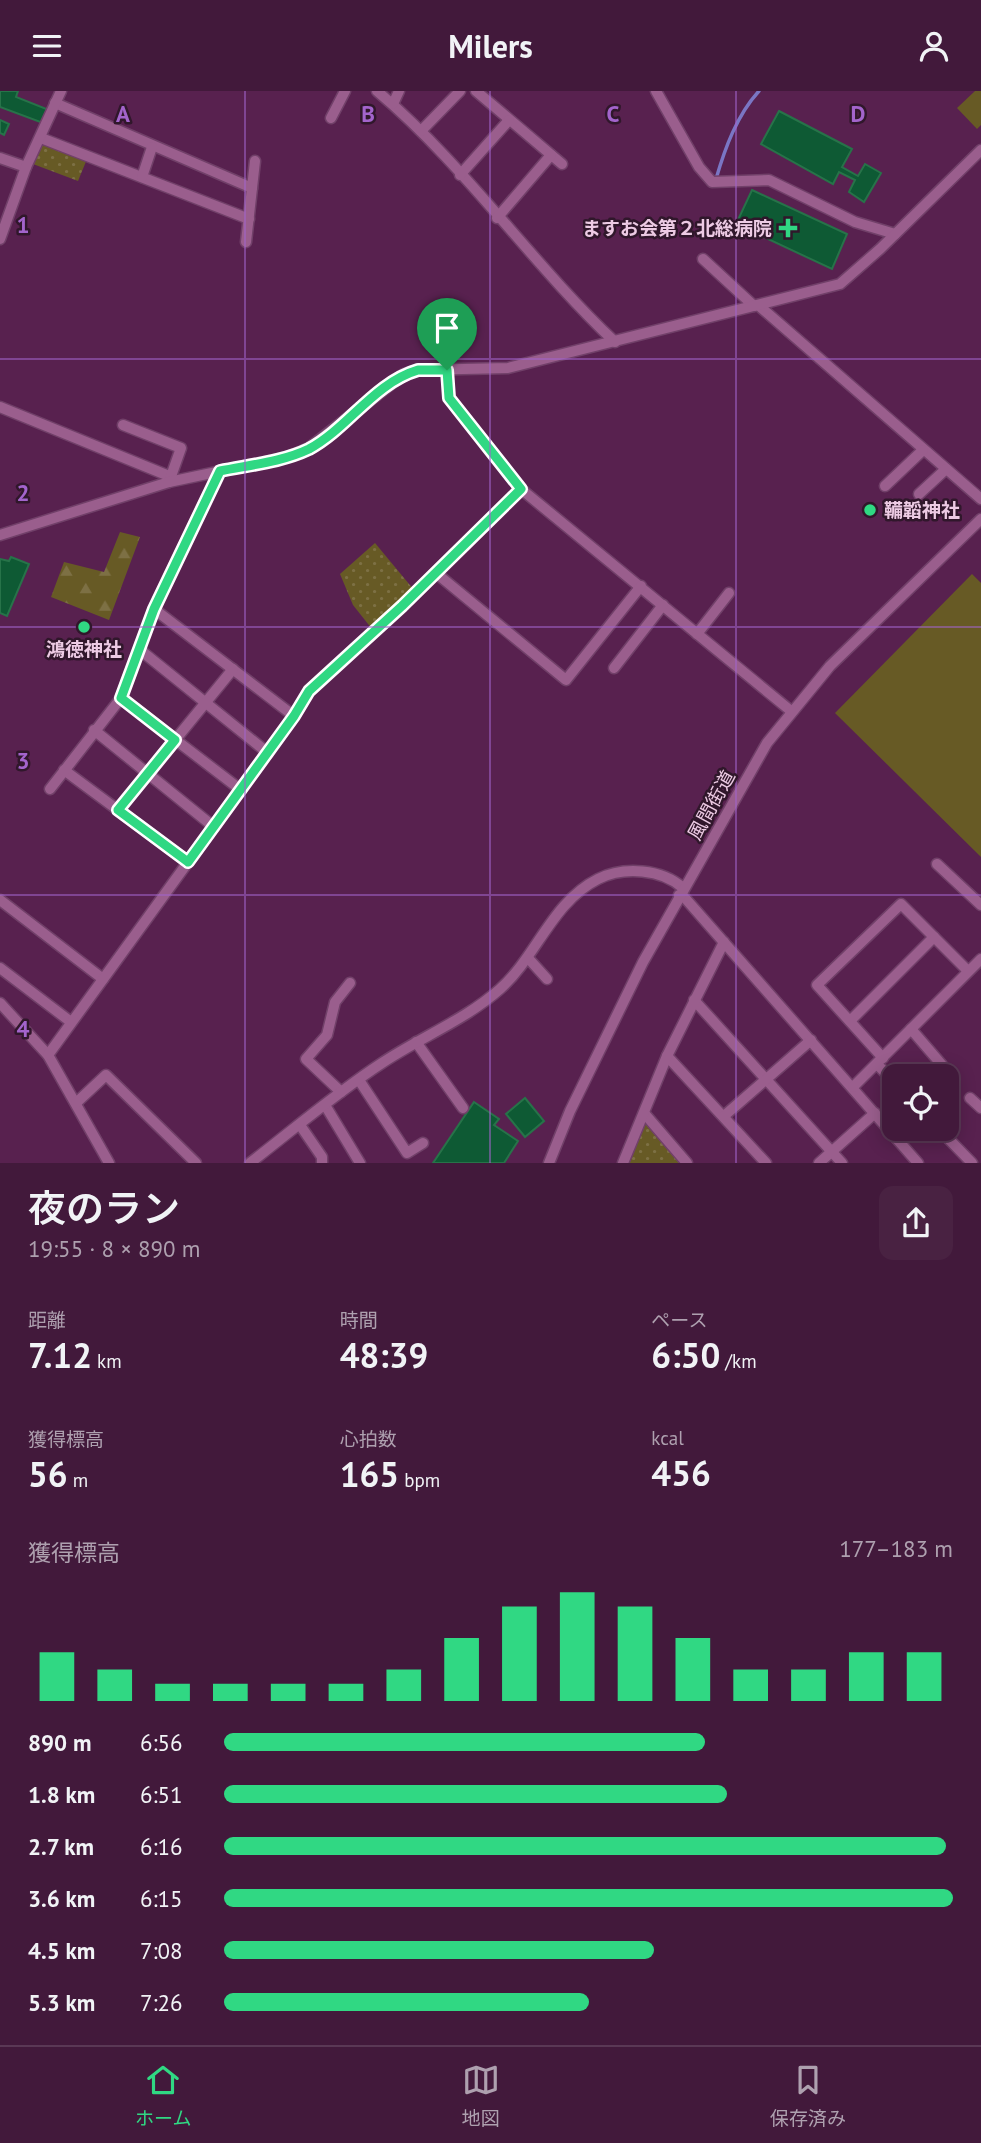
<!DOCTYPE html>
<html lang="ja">
<head>
<meta charset="utf-8">
<style>
	body { margin:0; font-family:"PT Sans","Noto Sans JP",sans-serif; background:#492242; color:#f1f3f6; height:100vh; display:flex; flex-direction:column; font-size:26px; white-space:nowrap }
	* { box-sizing:border-box; margin:0 }
	p { font-size:23px; color:#aea0af }
	.icon { flex:none; width:38px; height:38px; fill:none; stroke:currentColor; stroke-width:2; stroke-linecap:round; stroke-linejoin:round }
	.map { position:relative; height:1072px; overflow:hidden }
	.sheet { display:flex; flex-direction:column; background:#42193b; flex:1 }
	.sheet>* { flex:none }
	.fabs { position:absolute; left:882px; top:973px; display:grid; gap:14px }
	.fabs a { display:grid; place-items:center; width:77px; height:77px; border-radius:14px; background:#42193b; box-shadow:0 4px 18px #0003,0 0 0 2px #5a3855; font-size:35px }
	.pin { position:absolute; display:grid; place-items:center; width:60px; height:60px; color:#fff; margin:-72px -30px; border-radius:50% 50% 50% 0; rotate:-45deg; box-shadow:0 0 7px #0007 }
	.pin .icon { rotate:45deg }
	.round { display:grid; place-items:center; flex:none; width:74px; height:74px; border-radius:14px; background:#492242 }
	.headline { display:flex; align-items:center; justify-content:space-between; height:119px; padding:0 28px }
	h1 { font-size:38px; font-weight:600; line-height:52px }
	.metrics { display:grid; grid-template-columns:repeat(3,1fr); gap:10px; height:119px; padding:7px 28px }
	.metrics div { display:grid; align-content:center }
	.metrics b { font-size:35px; font-weight:600 }
	.metrics small { font-size:19px; font-weight:400 }
	.metrics p { font-size:19px }
	.chart { height:196px; padding:14px 28px }
	.chart p { display:flex; justify-content:space-between }
	.chart svg { width:100%; height:126px; margin-top:7px; stroke:#30d883; stroke-width:6 }
	ul { padding:0 28px; list-style:none; font-size:23px }
	li { display:grid; grid-template-columns:112px 84px 1fr; align-items:center; height:52px }
	li i { height:18px; border-radius:9px; background:#30d883 }
	header { display:flex; justify-content:space-between; align-items:center; height:91px; padding:0 28px; background:#42193b; font-size:32px; font-weight:600 }
	.dock { display:flex; justify-content:space-around; align-items:center; height:98px; border-top:2px solid #5a3855; background:#42193b; font-size:19px; color:#aea0af }
	.dock a { display:grid; justify-items:center; gap:4px }
	.dock .current { color:#30d883 }
	.map>svg:first-child { display:block }
	.grass { fill:url(#grass-dots) }
	.forest { fill:url(#forest-firs) }
	.garden { fill:#675a25 }
	.lines { fill:none; stroke-linecap:round; stroke-linejoin:round }
	.stream { stroke:#7a76c4; stroke-width:3.5 }
	.building { fill:#0e5a34; stroke:#277349; stroke-width:2 }
	.minor-casing { stroke:#714069; stroke-width:13 }
	.minor { stroke:#9a5e8d; stroke-width:10 }
	.route-casing { stroke:#fff; stroke-width:14 }
	.route { stroke:#30d883; stroke-width:9 }
	.grid { fill:none; stroke:#a364cc; stroke-width:2; stroke-opacity:0.55 }
	.poi-dot { fill:#30d883; stroke:#30172b; stroke-width:2.5 }
	.labels { text-anchor:middle; stroke-width:5; stroke-linejoin:round; paint-order:stroke }
	.poi-label { font-size:19px; font-weight:bold; fill:#edcbe4; stroke:#30172b; text-anchor:end }
	.street-label { font-size:19px; fill:#edcbe4; stroke:#30172b }
	.grid-label { font-size:23px; text-anchor:middle; font-weight:bold; fill:#a364cc; stroke:#30172b; stroke-width:5; stroke-linejoin:round; paint-order:stroke }
</style>
</head>
<body>
<header><svg class="icon" aria-label="menu" viewBox="0 0 24 24"><path d="M4 6h16M4 12h16M4 18h16"/></svg>Milers<svg class="icon" aria-label="person" viewBox="0 0 24 24"><circle cx="12" cy="8" r="4"/><path d="M4 21q1-7 8-7t8 7"/></svg></header>
<div class="map">
<svg width="981" height="1072" viewBox="0 0 981 1072">
	<defs>
		<pattern id="grass-dots" width="8" height="8" patternUnits="userSpaceOnUse" patternTransform="scale(1.75)"><rect width="8" height="8" fill="#675a25"/><path d="M2 2h.1M6 6h.1" fill="none" stroke="#7d7044" stroke-width="1.8" stroke-linecap="round"/></pattern>
		<pattern id="forest-firs" width="22" height="20" patternUnits="userSpaceOnUse" patternTransform="scale(1.75)"><rect width="22" height="20" fill="#675a25"/><path d="M5 1l3.5 6h-7zM16 11l3.5 6h-7z" fill="#7d7044"/></pattern>
	</defs>
	<rect width="100%" height="100%" fill="#58214f"/>
	<g class="grass">
		<path d="M47,53L87,68L78,90L33,73L40,55Z"/>
		<path d="M375,452L414,499L372,538L353,514L340,483Z"/>
		<path d="M647,1033L682,1072H628L643,1034Z"/>
	</g>
	<path class="forest" d="M120,441L140,446L109,529L51,506L64,471L104,481Z"/>
	<g class="garden">
		<path d="M975,0H981V34L977,38L957,17Z"/>
		<path d="M972,483L981,492V766L835,622Z"/>
	</g>
	<g class="lines">
		<path class="stream" d="M716,88C725,57 737,24 759,0"/>
	</g>
	<g class="building">
		<path d="M0,0H18L16,6L49,19L43,32L0,16Z"/>
		<path d="M779,20L852,58L842,76L858,85L865,73L881,82L864,111L849,101L855,89L839,81L833,93L761,53Z"/>
		<path d="M0,29L9,33L4,44L0,42Z"/>
		<path d="M752,99L847,143L832,178L736,133Z"/>
		<path d="M11,466L29,473L7,525L0,522V468L9,470Z"/>
		<path d="M525,1007L544,1030L525,1046L506,1023Z"/>
		<path d="M474,1011L499,1028L494,1034L518,1050L504,1072H433Z"/>
	</g>
	<g class="lines">
		<g class="minor-casing">
			<g id="minor">
				<path d="M377,0C465,74 531,172 615,251"/>
				<path d="M476,0L562,73"/>
				<path d="M656,0L699,76L712,91L769,89L855,131L895,143"/>
				<path d="M55,12L252,97"/>
				<path d="M393,13L399,0"/>
				<path d="M331,27L345,0"/>
				<path d="M421,40L460,0"/>
				<path d="M41,47L249,128"/>
				<path d="M0,67L26,76"/>
				<path d="M460,84L509,29"/>
				<path d="M142,86L152,56"/>
				<path d="M497,127L551,64"/>
				<path d="M0,148L26,76L61,0"/>
				<path d="M246,151L255,70"/>
				<path d="M703,168L754,215"/>
				<path d="M758,214L981,408"/>
				<path d="M447,279L449,307L521,398L791,620"/>
				<path d="M0,316L169,385"/>
				<path d="M123,334L181,357L169,391"/>
				<path d="M885,395L923,359"/>
				<path d="M919,403L946,378"/>
				<path d="M0,444L169,391L288,366L309,357L404,283L418,279L508,277L840,193L880,158L981,59"/>
				<path d="M436,482L566,589L641,495"/>
				<path d="M154,518L294,625"/>
				<path d="M697,543L729,502"/>
				<path d="M139,558L268,662"/>
				<path d="M614,577L663,514"/>
				<path d="M121,607L241,699"/>
				<path d="M94,639L214,736"/>
				<path d="M64,679L188,771"/>
				<path d="M50,698L121,607L154,518L220,380"/>
				<path d="M118,719L233,578"/>
				<path d="M937,773L981,814"/>
				<path d="M679,804L685,807L918,1072"/>
				<path d="M0,809L103,888"/>
				<path d="M528,867L547,888"/>
				<path d="M0,877L71,931"/>
				<path d="M694,909L842,1072"/>
				<path d="M0,912L48,964L109,1072"/>
				<path d="M850,930L934,846"/>
				<path d="M911,938L942,974"/>
				<path d="M416,951L463,1017"/>
				<path d="M48,964L294,625L309,600L402,515L521,398"/>
				<path d="M667,965L766,1072"/>
				<path d="M883,967L817,894L901,813L968,880"/>
				<path d="M877,973L894,991"/>
				<path d="M359,989L407,1062L423,1052"/>
				<path d="M853,996L981,868"/>
				<path d="M341,1001L306,968L327,944L335,911L350,892"/>
				<path d="M970,1007L981,1017"/>
				<path d="M76,1012L106,984L196,1072"/>
				<path d="M325,1014L360,1072"/>
				<path d="M644,1022L687,1072"/>
				<path d="M724,1025L811,949"/>
				<path d="M300,1034L322,1066V1072"/>
				<path d="M939,1038L972,1072"/>
				<path d="M250,1072C294,1038 336,1002 382,972C421,946 465,929 500,898C537,865 552,811 598,788C624,775 662,778 683,797"/>
				<path d="M549,1072L570,1020L643,871L767,652L830,575L981,428"/>
				<path d="M623,1072L667,965L724,851"/>
				<path d="M819,1072L875,1022"/>
			</g>
		</g>
		<use href="#minor" class="minor"/>
	</g>
	<g class="lines">
		<g class="route-casing">
			<path id="route" d="M418,279H447L449,307L521,398L402,515L309,600L294,625L188,771L118,719L175,649L121,607L154,518L220,380C249,374 282,371 309,358C348,337 374,292 418,279Z"/>
		</g>
		<use href="#route" class="route"/>
	</g>
	<path class="grid" d="M245,0V1072M490,0V1072M736,0V1072M0,268H981M0,536H981M0,804H981"/>
	<g class="poi-dot">
		<path d="M784.5 126.5h7v7h7v7h-7v7h-7v-7h-7v-7h7z"/>
		<circle cx="870" cy="419" r="7"/>
		<circle cx="84" cy="536" r="7"/>
	</g>
	<g class="labels">
		<g class="poi-label">
			<text x="772" y="144">ますお会第２北総病院</text>
			<text x="884" y="426" text-anchor="start">鞴韜神社</text>
			<text x="84" y="565" text-anchor="middle">鴻徳神社</text>
		</g>
		<g class="street-label">
			<text transform="translate(711 714) rotate(-61)" y="7">風間街道</text>
		</g>
	</g>
	<g class="grid-label">
		<text x="123" y="31">A</text>
		<text x="368" y="31">B</text>
		<text x="613" y="31">C</text>
		<text x="858" y="31">D</text>
		<text x="23" y="142">1</text>
		<text x="23" y="410">2</text>
		<text x="23" y="678">3</text>
		<text x="23" y="946">4</text>
	</g>
</svg>
<div class="fabs">
<a><svg class="icon" aria-label="locate" viewBox="0 0 24 24"><circle cx="12" cy="12" r="6"/><path d="M12 2v4M12 18v4M2 12h4M18 12h4"/></svg></a>
</div>
<div class="pin" style="left:447px;top:279px;background:#1e9e55"><svg class="icon" aria-label="arrive" viewBox="0 0 24 24"><path d="M6 21V4h12l-3 4 3 4H6"/></svg></div>
</div>
<section class="sheet">
<div class="headline"><div><h1>夜のラン</h1><p>19:55 · 8 × 890 m</p></div><a class="round"><svg class="icon" aria-label="share" viewBox="0 0 24 24"><path d="M12 15V3M7 8l5-5 5 5M5 13v7h14v-7"/></svg></a></div>
<div class="metrics">
<div><p>距離</p><b>7.12<small> km</small></b></div>
<div><p>時間</p><b>48:39</b></div>
<div><p>ペース</p><b>6:50<small> /km</small></b></div>
</div>
<div class="metrics">
<div><p>獲得標高</p><b>56<small> m</small></b></div>
<div><p>心拍数</p><b>165<small> bpm</small></b></div>
<div><p>kcal</p><b>456</b></div>
</div>
<div class="chart"><p><span>獲得標高</span>177–183 m</p>
<svg viewBox="0 0 160 44" preserveAspectRatio="none"><path d="M5 44V27M15 44V33M25 44V38M35 44V38M45 44V38M55 44V38M65 44V33M75 44V22M85 44V11M95 44V6M105 44V11M115 44V22M125 44V33M135 44V33M145 44V27M155 44V27"/></svg>
</div>
<ul>
<li><b>890 m</b>6:56<i style="width:66%"></i></li>
<li><b>1.8 km</b>6:51<i style="width:69%"></i></li>
<li><b>2.7 km</b>6:16<i style="width:99%"></i></li>
<li><b>3.6 km</b>6:15<i style="width:100%"></i></li>
<li><b>4.5 km</b>7:08<i style="width:59%"></i></li>
<li><b>5.3 km</b>7:26<i style="width:50%"></i></li>
</ul>
</section>
<nav class="dock">
<a class="current"><svg class="icon" aria-label="home" viewBox="0 0 24 24"><path d="M3 11l9-7 9 7M6 9v11h12V9"/></svg>ホーム</a>
<a><svg class="icon" aria-label="map" viewBox="0 0 24 24"><path d="M3 6l6-2 6 2 6-2v14l-6 2-6-2-6 2zM9 4v14M15 6v14"/></svg>地図</a>
<a><svg class="icon" aria-label="saved" viewBox="0 0 24 24"><path d="M7 4h10v16l-5-4-5 4z"/></svg>保存済み</a>
</nav>
</body>
</html>
